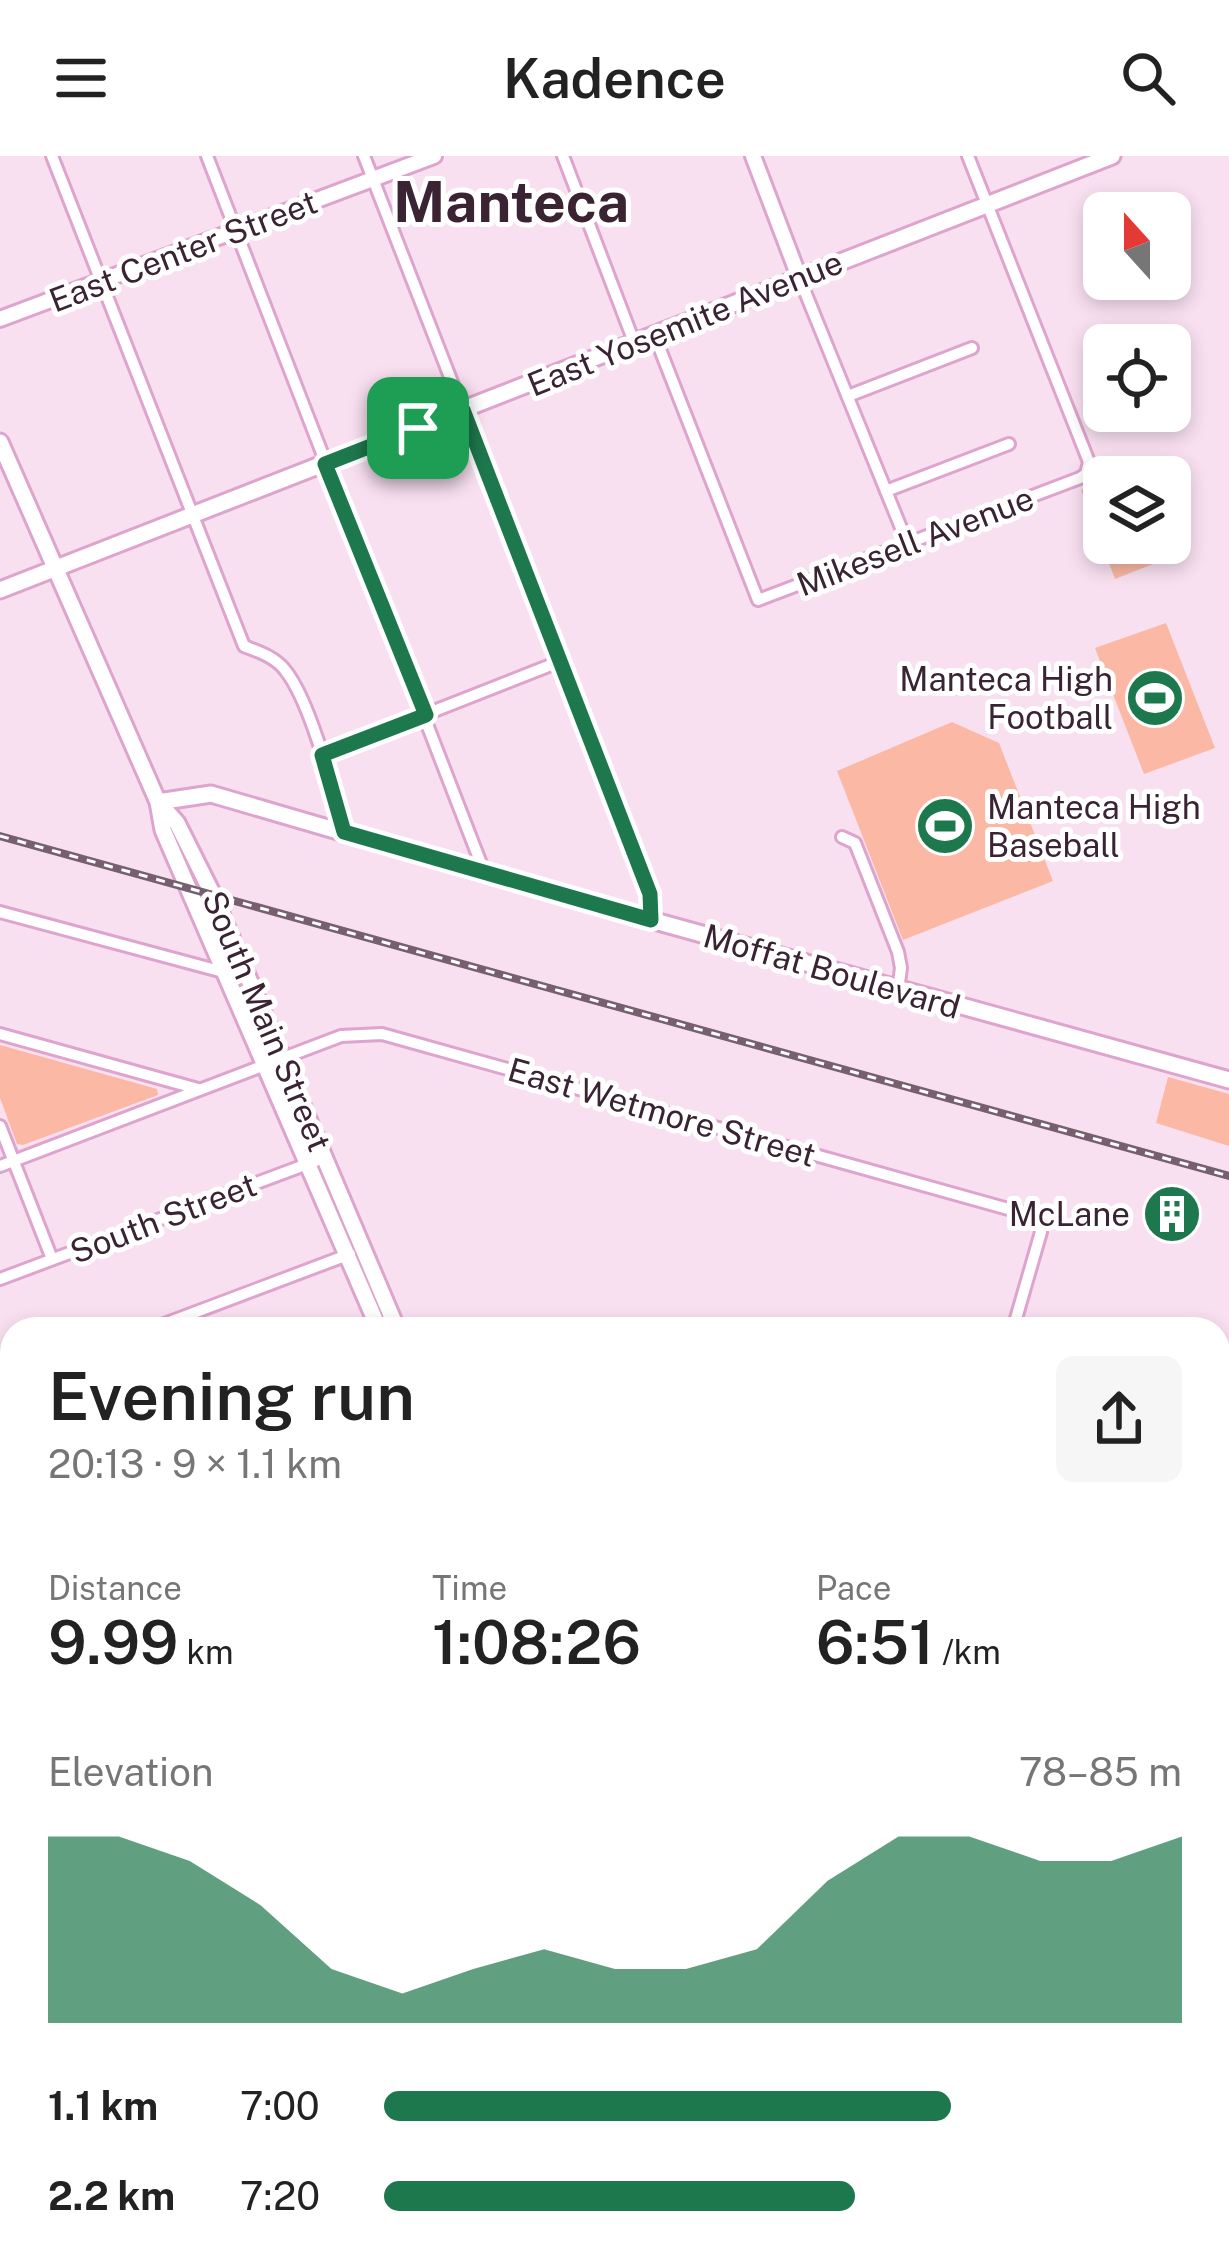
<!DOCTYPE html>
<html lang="en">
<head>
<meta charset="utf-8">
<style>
	body { margin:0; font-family:"Public Sans",sans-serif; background:#f6f6f6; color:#222; height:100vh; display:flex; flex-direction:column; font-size:45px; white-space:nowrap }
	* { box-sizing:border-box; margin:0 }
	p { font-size:39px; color:#767676 }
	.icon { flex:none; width:66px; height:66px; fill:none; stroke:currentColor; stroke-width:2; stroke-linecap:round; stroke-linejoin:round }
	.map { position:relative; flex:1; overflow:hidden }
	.drawer { position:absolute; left:0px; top:1161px; width:1230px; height:948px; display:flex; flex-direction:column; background:#fff; border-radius:36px 36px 0 0; box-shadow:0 6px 18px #0003 }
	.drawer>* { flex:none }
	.needle { width:78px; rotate:339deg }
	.tools { position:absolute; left:1083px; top:36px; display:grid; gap:24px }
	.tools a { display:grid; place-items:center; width:108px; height:108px; border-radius:18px; background:#fff; box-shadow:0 6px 18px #0003; font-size:60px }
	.pin { position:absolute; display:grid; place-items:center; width:102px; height:102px; color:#fff; margin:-51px; border-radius:24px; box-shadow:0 6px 18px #0006 }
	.round { display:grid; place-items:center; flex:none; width:126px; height:126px; border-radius:18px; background:#f6f6f6 }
	.overview { display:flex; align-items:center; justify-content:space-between; height:204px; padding:0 48px }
	h1 { font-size:66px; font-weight:600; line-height:90px }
	.figures { display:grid; grid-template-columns:repeat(3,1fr); gap:18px; height:204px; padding:12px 48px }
	.figures div { display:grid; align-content:center }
	.figures b { font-size:60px; font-weight:600 }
	.figures small { font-size:33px; font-weight:400 }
	.figures p { font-size:33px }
	.chart { height:336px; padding:24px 48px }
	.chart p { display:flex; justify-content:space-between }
	.chart svg { width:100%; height:216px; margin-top:12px; fill:#1e784d; opacity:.7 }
	ul { padding:0 48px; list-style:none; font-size:39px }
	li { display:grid; grid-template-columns:192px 144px 1fr; align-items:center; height:90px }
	li i { height:30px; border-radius:15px; background:#1e784d }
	header { display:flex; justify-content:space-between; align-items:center; height:156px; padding:0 48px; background:#fff; font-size:54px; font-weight:600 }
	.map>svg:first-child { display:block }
	.green { fill:#fbb8a4 }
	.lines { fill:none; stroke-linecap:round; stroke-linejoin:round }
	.minor-casing { stroke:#dea4cd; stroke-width:16 }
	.tertiary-casing { stroke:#dea4cd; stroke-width:20 }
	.secondary-casing { stroke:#dea4cd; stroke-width:21 }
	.motorway-casing { stroke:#dea4cd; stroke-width:27 }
	.minor { stroke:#fff; stroke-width:10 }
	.tertiary { stroke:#fff; stroke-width:14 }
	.secondary { stroke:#fff; stroke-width:15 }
	.motorway { stroke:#fff; stroke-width:21 }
	.rail-casing { stroke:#765f6f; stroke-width:8 }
	.rail { stroke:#fff; stroke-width:3; stroke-dasharray:9; stroke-linecap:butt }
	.route-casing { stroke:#fff; stroke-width:24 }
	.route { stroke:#1e784d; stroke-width:15 }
	.labels { text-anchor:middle; stroke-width:10; stroke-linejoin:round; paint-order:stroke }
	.street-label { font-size:33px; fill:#3a2333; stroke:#fff }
	.poi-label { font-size:33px; fill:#3a2333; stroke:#fff; text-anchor:end }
	.town-label { font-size:57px; font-weight:bold; fill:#3a2333; stroke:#fff }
</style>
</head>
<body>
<header><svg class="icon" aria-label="menu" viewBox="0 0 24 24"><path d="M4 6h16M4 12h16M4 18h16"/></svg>Kadence<svg class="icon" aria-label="search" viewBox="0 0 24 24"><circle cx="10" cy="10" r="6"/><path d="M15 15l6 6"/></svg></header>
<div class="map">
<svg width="1229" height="2109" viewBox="0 0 1229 2109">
	<rect width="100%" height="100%" fill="#f9e0f1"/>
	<g class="green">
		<path d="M1104,325V387H1170V356L1186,395L1115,423L1081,334Z"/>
		<path d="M1166,467L1215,592L1144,618L1095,492Z"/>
		<path d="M952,566L999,587L1053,725L903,784L837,615Z"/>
		<path d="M0,889L157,933L158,939L23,989L17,988L0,942Z"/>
		<path d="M1168,921L1229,938V990L1156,967Z"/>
	</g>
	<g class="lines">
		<g class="minor-casing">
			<g id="minor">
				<path d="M52,0L244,490C259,496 275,501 285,514C311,546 333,635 344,676"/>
				<path d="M207,0L485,718"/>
				<path d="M364,0L611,635L650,738L651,764"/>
				<path d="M563,0L634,186"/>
				<path d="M799,121L908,389"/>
				<path d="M654,178L758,444L1080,322L1086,318L1089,306L968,0"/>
				<path d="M848,240L972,192"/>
				<path d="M886,335L1009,288"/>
				<path d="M322,599L561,505"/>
				<path d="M842,681L855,687L898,796L901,812L898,834"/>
				<path d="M0,756L227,817L244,810"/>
				<path d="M0,878L198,933"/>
				<path d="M0,970L52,1103"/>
				<path d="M0,1010L341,880L382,878L1037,1061L1041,1076L1013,1173"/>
				<path d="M0,1123L326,1001"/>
				<path d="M151,1173L350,1098"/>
				<path d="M0,1230L12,1226"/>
				<path d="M0,1315L12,1342"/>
				<path d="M0,1387L12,1381"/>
				<path d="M1218,1391L1229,1394"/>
				<path d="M0,1594L12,1622"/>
				<path d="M0,1823L12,1818"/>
				<path d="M0,1934L12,1930"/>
				<path d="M1218,1944L1229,1945"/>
				<path d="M0,2049L12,2044"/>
				<path d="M158,2097L159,2109"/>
			</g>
		</g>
		<g class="tertiary-casing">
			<g id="tertiary">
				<path d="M753,0L799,121"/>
				<path d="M0,163L434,0"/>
				<path d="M1218,1680L1229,1682"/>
				<path d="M1218,1698L1229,1699"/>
				<path d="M0,1710L12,1706"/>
				<path d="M263,2097L264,2109"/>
			</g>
		</g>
		<g class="secondary-casing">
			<g id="secondary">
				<path d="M0,286L158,646L163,674L379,1173"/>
				<path d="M0,434L1112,0"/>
				<path d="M158,646L211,638L485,718L1229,924"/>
				<path d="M160,648L177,667L213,739L397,1173"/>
				<path d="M774,2097L778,2109"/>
			</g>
		</g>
		<g class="motorway-casing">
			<g id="motorway">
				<path d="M1209,2097L1229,2099"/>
				<path d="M696,2109L705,2097"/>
			</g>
		</g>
		<use href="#minor" class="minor"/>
		<use href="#tertiary" class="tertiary"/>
		<use href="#secondary" class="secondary"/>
		<use href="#motorway" class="motorway"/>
		<g class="rail-casing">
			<path id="rail" d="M0,680L1229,1020"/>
		</g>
		<use href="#rail" class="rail"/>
	</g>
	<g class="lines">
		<g class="route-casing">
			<path id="route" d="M463,254L650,738L651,764L344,676L322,599L426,559L325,308Z"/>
		</g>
		<use href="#route" class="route"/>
	</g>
	<defs>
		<g id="stadium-disc" transform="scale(3)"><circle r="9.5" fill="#1e784d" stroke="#fff"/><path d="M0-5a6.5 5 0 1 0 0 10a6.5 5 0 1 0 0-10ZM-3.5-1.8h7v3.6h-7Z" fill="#fff"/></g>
		<g id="building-disc" transform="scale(3)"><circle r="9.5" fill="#1e784d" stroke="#fff"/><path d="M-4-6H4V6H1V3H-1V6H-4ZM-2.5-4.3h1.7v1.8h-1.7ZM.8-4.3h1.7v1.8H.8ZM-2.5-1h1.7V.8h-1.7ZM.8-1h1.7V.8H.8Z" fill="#fff"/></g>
	</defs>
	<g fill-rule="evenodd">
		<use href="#stadium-disc" x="1155" y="542"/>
		<use href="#stadium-disc" x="945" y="670"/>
		<use href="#building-disc" x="1172" y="1058"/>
	</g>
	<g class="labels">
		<g class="street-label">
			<text transform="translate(183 95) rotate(-21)" y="12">East Center Street</text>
			<text transform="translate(685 167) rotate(-22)" y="12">East Yosemite Avenue</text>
			<text transform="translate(915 385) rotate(-21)" y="12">Mikesell Avenue</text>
			<text transform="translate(832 815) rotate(16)" y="12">Moffat Boulevard</text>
			<text transform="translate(267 865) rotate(67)" y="12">South Main Street</text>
			<text transform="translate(662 956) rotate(16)" y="12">East Wetmore Street</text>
			<text transform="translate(163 1062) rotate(-21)" y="12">South Street</text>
		</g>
		<g class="poi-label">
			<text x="1113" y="535">Manteca High<tspan x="1113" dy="38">Football</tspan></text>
			<text x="987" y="663" text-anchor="start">Manteca High<tspan x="987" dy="38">Baseball</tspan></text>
			<text x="1130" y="1070">McLane</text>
		</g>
		<g class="town-label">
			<text x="511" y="66">Manteca</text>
		</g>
	</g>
</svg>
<div class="tools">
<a><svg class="needle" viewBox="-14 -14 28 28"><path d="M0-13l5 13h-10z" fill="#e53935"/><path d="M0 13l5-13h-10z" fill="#767676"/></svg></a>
<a><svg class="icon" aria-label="locate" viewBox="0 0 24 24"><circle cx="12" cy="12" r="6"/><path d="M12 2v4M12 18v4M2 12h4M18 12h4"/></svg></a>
<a><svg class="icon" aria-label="layers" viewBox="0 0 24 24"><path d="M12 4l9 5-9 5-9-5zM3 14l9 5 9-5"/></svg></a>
</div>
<div class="pin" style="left:418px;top:272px;background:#1e9e55"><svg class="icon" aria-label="arrive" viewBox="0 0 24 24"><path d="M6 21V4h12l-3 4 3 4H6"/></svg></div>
<section class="drawer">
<div class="overview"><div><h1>Evening run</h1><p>20:13 · 9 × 1.1 km</p></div><a class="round"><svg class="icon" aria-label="share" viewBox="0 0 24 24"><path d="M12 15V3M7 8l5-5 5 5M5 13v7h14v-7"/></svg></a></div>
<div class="figures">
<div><p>Distance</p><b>9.99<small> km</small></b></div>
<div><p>Time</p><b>1:08:26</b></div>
<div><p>Pace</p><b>6:51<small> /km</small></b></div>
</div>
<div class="chart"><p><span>Elevation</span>78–85 m</p>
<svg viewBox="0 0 160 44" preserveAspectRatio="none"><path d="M0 44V6L10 6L20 11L30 20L40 33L50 38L60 33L70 29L80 33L90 33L100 29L110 15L120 6L130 6L140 11L150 11L160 6V44z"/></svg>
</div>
<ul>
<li><b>1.1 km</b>7:00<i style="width:71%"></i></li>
<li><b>2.2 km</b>7:20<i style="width:59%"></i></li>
</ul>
</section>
</div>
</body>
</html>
